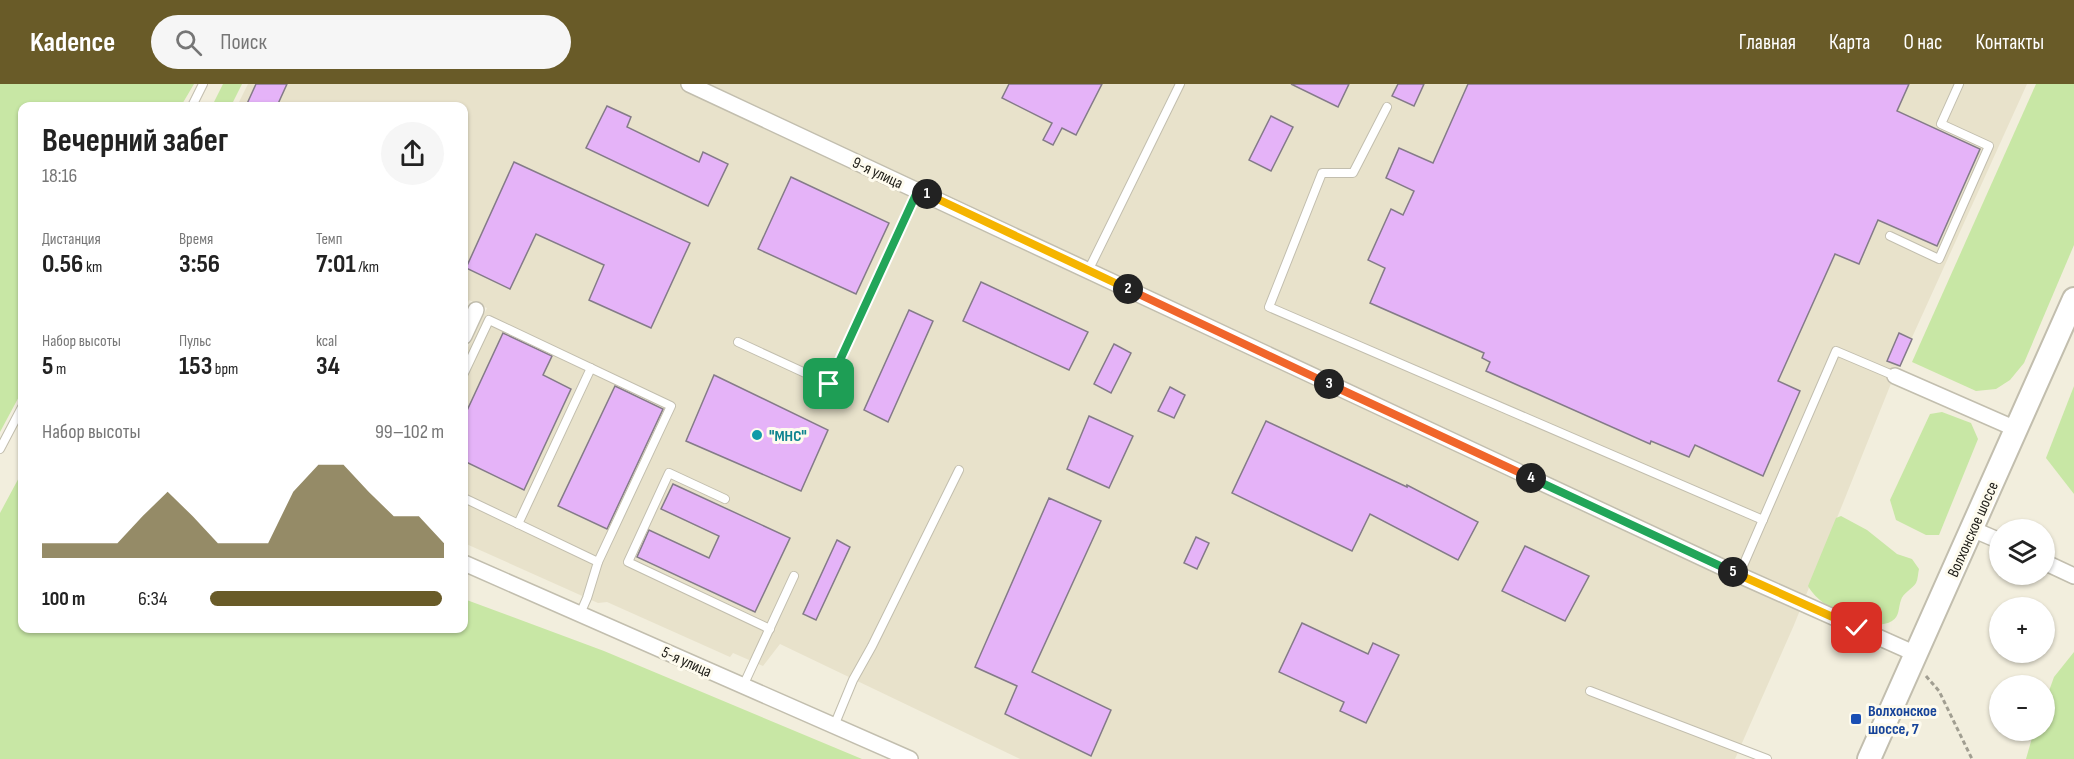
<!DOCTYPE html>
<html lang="ru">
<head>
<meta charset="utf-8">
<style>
	body { margin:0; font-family:"Sofia Sans Condensed",sans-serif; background:#f6f6f6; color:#222; height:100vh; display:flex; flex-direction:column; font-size:22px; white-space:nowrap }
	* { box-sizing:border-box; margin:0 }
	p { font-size:20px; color:#767676 }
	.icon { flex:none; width:33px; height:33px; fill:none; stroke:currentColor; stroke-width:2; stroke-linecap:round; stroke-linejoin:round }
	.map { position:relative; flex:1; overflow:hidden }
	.details { position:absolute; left:18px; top:18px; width:450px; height:531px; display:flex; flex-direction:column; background:#fff; border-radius:12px; box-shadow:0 2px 4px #0004 }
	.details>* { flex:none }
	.fabs { position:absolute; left:1989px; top:435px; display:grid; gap:12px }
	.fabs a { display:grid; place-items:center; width:66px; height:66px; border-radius:50%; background:#fff; box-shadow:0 2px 4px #0004; font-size:30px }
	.pin { position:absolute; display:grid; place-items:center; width:51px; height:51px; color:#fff; margin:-26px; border-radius:12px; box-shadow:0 3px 9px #0006 }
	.km { position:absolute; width:30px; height:30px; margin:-15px; border-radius:50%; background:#222; color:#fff; font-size:16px; line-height:30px; text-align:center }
	.round { display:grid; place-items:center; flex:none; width:63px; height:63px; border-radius:32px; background:#f6f6f6 }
	.head { display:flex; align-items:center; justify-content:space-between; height:102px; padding:0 24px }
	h1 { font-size:33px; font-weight:700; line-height:45px }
	.stats { display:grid; grid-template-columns:repeat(3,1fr); gap:9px; height:102px; padding:6px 24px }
	.stats div { display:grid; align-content:center }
	.stats b { font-size:26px; font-weight:700 }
	.stats small { font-size:16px; font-weight:400 }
	.stats p { font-size:16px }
	.chart { height:168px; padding:12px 24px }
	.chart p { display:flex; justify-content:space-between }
	.chart svg { width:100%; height:108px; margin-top:6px; fill:#695b28; opacity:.7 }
	ul { padding:0 24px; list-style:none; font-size:20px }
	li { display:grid; grid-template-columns:96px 72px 1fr; align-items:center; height:45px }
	li i { height:15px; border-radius:8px; background:#695b28 }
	header { display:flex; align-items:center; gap:36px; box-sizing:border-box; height:84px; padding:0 30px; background:#695b28; color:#fff }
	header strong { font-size:28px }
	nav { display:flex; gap:33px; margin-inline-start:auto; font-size:21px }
	.search { width:420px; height:54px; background:#f6f6f6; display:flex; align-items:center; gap:15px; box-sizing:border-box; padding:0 21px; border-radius:33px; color:#767676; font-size:22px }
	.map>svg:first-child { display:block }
	.built { fill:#e8e2cb }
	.green { fill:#c8e7a5 }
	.building { fill:#e5b3f8; stroke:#847b88; stroke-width:1.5 }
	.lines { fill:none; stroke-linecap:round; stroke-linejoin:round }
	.lane-casing { stroke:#c2beae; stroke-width:10 }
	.street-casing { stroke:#c2beae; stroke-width:18 }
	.secondary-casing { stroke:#c2beae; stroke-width:26 }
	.path { stroke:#a19e91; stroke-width:3; stroke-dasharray:4.5 3; stroke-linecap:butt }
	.lane { stroke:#fff; stroke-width:8 }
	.street { stroke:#fff; stroke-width:15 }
	.secondary { stroke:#fff; stroke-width:22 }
	.split-1-casing { stroke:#fff; stroke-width:12 }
	.split-2-casing { stroke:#fff; stroke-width:12 }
	.split-3-casing { stroke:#fff; stroke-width:12 }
	.split-4-casing { stroke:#fff; stroke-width:12 }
	.split-5-casing { stroke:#fff; stroke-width:12 }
	.split-6-casing { stroke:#fff; stroke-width:12 }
	.split-1 { stroke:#22a559; stroke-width:8 }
	.split-2 { stroke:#f5b400; stroke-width:8 }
	.split-3 { stroke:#f0652b; stroke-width:8 }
	.split-4 { stroke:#f0652b; stroke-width:8 }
	.split-5 { stroke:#22a559; stroke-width:8 }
	.split-6 { stroke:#f5b400; stroke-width:8 }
	.culture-dot { fill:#0f9aa8; stroke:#fefbee; stroke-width:2 }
	.transit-dot { fill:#1a4fb4; stroke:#fefbee; stroke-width:2 }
	.labels { text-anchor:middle; stroke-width:6; stroke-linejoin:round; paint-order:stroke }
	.street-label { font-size:16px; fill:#1c1b15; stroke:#fefbee }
	.culture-label { font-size:16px; font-weight:bold; fill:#0d838f; stroke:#fefbee; text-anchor:start }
	.transit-label { font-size:16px; font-weight:bold; fill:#164399; stroke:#fefbee; text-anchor:start }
</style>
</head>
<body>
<header>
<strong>Kadence</strong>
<div class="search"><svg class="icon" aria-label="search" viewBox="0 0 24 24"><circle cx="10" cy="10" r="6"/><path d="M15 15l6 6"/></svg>Поиск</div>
<nav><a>Главная</a><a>Карта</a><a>О нас</a><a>Контакты</a></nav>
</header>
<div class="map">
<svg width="2074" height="675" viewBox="0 0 2074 675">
	<rect width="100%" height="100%" fill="#f2eedd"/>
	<path class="built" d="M248,0H2027L1890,302L1794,541L1735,675H1020L780,560L763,582L733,569L730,573L607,518L598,519L464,459V272L487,224L469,216L464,227V22H237Z"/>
	<g class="green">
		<path d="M0,0H194L181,22H22V307L0,348Z"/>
		<path d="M223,0H242L231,22H212Z"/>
		<path d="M2036,0H2074V161L2024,279L2010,296L1996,305L1976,307L1912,278Z"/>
		<path d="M2074,302V410L2046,374Z"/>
		<path d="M1942,328L1971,339L1978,355L1939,451H1926L1896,436L1890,416L1930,330Z"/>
		<path d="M22,388V544H464V515L604,567L862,675H0V429Z"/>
		<path d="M1841,432L1867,446L1897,470L1912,475L1919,485C1918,489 1918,495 1916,499C1912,505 1903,509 1901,516C1898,524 1900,532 1892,537C1869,551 1819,523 1808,502L1836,434Z"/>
		<path d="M2074,568V675H2026L2034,647L2044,646L2045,618L2054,593Z"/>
	</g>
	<g class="building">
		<path d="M256,0H287L277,22H246Z"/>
		<path d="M1009,0H1102L1076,51L1062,44L1053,61L1043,56L1052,39L1002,14Z"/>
		<path d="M1291,0H1349L1338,23Z"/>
		<path d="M1398,0H1424L1414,22L1392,12Z"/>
		<path d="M1468,0H1909L1897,27L1980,65L1937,162L1878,136L1859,180L1835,170L1778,297L1800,307L1763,392L1695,361L1689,373L1651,357L1650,360L1486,287L1490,278L1482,274L1484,269L1370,219L1385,184L1368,176L1391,125L1403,131L1414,107L1386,94L1399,64L1433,79Z"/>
		<path d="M607,22L631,33L627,43L699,78L703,68L728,80L708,122L586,64Z"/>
		<path d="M1271,32L1293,43L1271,87L1249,76Z"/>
		<path d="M514,78L690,159L651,244L589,216L604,181L536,150L510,205L466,184Z"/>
		<path d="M791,93L889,139L856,210L758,165Z"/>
		<path d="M981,198L1088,248L1069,286L963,237Z"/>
		<path d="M909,226L933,237L888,338L864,326Z"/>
		<path d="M503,249L552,272L543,291L571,305L524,406L464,377V333Z"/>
		<path d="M1899,249L1912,255L1900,282L1887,277Z"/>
		<path d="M1114,260L1131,269L1111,309L1094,300Z"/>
		<path d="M714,291L828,346L801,407L686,357Z"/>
		<path d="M615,302L663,325L607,445L558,422Z"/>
		<path d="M1170,303L1185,311L1174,334L1158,327Z"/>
		<path d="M1089,332L1133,352L1109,404L1067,385Z"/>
		<path d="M1266,337L1407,403V401L1478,438L1458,476L1370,430L1352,467L1232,409Z"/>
		<path d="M673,400L790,454L755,528L637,473L649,446L709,474L719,452L661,425Z"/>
		<path d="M1049,414L1101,437L1032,588L1111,626L1091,672L1005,630L1017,602L975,583Z"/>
		<path d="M1196,453L1209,459L1197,485L1184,479Z"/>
		<path d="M837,456L850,463L816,536L803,530Z"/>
		<path d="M1525,462L1589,492L1565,537L1502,507Z"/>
		<path d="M1302,539L1368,570L1373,559L1399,571L1366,639L1340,627L1344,618L1279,588Z"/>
	</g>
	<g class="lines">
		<g class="lane-casing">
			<g id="lane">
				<path d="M192,22L203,0"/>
				<path d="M1387,23L1353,89H1322L1269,223L1763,436"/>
				<path d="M1890,152L1939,175L1989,62L1941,40L1959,0"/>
				<path d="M1088,187L1180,0"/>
				<path d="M738,258L829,300L918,106"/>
				<path d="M464,289L489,236L671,322L598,478"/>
				<path d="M0,365L22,323"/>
				<path d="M464,414L598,478L587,514L580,530"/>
				<path d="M725,415L669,389L628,478L770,545"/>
				<path d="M518,440L591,284"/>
				<path d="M1739,491L1836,267L1895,292"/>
				<path d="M743,602L794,492"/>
				<path d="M1590,607L1767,675"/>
				<path d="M834,642L853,596L872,562L959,386"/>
			</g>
		</g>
		<g class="street-casing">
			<g id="street">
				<path d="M689,0L1739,491L1916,570"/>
				<path d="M464,252L476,226"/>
				<path d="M1895,292L2016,345"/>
				<path d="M1972,445L2000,457"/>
				<path d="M2044,478L2074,492"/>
				<path d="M464,479L910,675"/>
			</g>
		</g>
		<g class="secondary-casing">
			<path id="secondary" d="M1869,675L2074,215"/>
		</g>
		<g class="path">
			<path d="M1997,488L2000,483"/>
			<path d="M1926,592L1939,607L1972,675"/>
		</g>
		<use href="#lane" class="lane"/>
		<use href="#street" class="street"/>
		<use href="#secondary" class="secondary"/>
	</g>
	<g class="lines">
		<g class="split-1-casing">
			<path id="split-1" d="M829,300L918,106L927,110"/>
		</g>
		<g class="split-2-casing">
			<path id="split-2" d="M927,110L1128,205"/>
		</g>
		<g class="split-3-casing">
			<path id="split-3" d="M1128,205L1329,300"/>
		</g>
		<g class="split-4-casing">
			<path id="split-4" d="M1329,300L1531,394"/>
		</g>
		<g class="split-5-casing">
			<path id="split-5" d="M1531,394L1733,488"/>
		</g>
		<g class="split-6-casing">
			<path id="split-6" d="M1733,488L1857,544"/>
		</g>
		<use href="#split-1" class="split-1"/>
		<use href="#split-2" class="split-2"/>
		<use href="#split-3" class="split-3"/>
		<use href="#split-4" class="split-4"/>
		<use href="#split-5" class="split-5"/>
		<use href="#split-6" class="split-6"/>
	</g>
	<circle class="culture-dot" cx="757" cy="351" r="6"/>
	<rect class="transit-dot" x="1850" y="629" width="12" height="12" rx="3"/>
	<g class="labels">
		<g class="street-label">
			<text transform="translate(878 88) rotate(25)" y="6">9-я улица</text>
			<text transform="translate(1972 445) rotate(-66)" y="6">Волхонское шоссе</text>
			<text transform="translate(687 577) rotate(24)" y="6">5-я улица</text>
		</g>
		<g class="culture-label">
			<text x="769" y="357">"МНС"</text>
		</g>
		<g class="transit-label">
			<text x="1868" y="632">Волхонское<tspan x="1868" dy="18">шоссе, 7</tspan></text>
		</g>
	</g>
</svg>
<div class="fabs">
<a><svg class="icon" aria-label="layers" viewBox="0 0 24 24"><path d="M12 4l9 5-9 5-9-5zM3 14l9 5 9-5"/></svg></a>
<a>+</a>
<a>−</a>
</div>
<div class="pin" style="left:829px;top:300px;background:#1e9e55"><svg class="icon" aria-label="arrive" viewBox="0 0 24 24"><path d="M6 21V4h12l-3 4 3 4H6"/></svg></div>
<div class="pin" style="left:1857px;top:544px;background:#d93025"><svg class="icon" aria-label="check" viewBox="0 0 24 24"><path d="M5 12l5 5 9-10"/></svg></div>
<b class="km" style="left:927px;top:110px">1</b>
<b class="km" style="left:1128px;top:205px">2</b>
<b class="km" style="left:1329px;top:300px">3</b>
<b class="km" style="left:1531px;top:394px">4</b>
<b class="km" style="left:1733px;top:488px">5</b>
<section class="details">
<div class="head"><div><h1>Вечерний забег</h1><p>18:16</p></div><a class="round"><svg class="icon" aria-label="share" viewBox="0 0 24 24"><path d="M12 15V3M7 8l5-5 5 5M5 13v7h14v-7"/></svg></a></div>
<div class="stats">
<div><p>Дистанция</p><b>0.56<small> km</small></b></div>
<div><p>Время</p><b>3:56</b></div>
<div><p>Темп</p><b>7:01<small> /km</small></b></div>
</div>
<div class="stats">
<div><p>Набор высоты</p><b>5<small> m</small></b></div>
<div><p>Пульс</p><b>153<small> bpm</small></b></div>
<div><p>kcal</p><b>34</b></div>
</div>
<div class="chart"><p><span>Набор высоты</span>99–102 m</p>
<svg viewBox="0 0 160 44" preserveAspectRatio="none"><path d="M0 44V38L10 38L20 38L30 38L40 27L50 17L60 27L70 38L80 38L90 38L100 17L110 6L120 6L130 17L140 27L150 27L160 38V44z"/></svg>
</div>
<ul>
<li><b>100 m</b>6:34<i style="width:99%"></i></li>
</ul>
</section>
</div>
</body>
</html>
